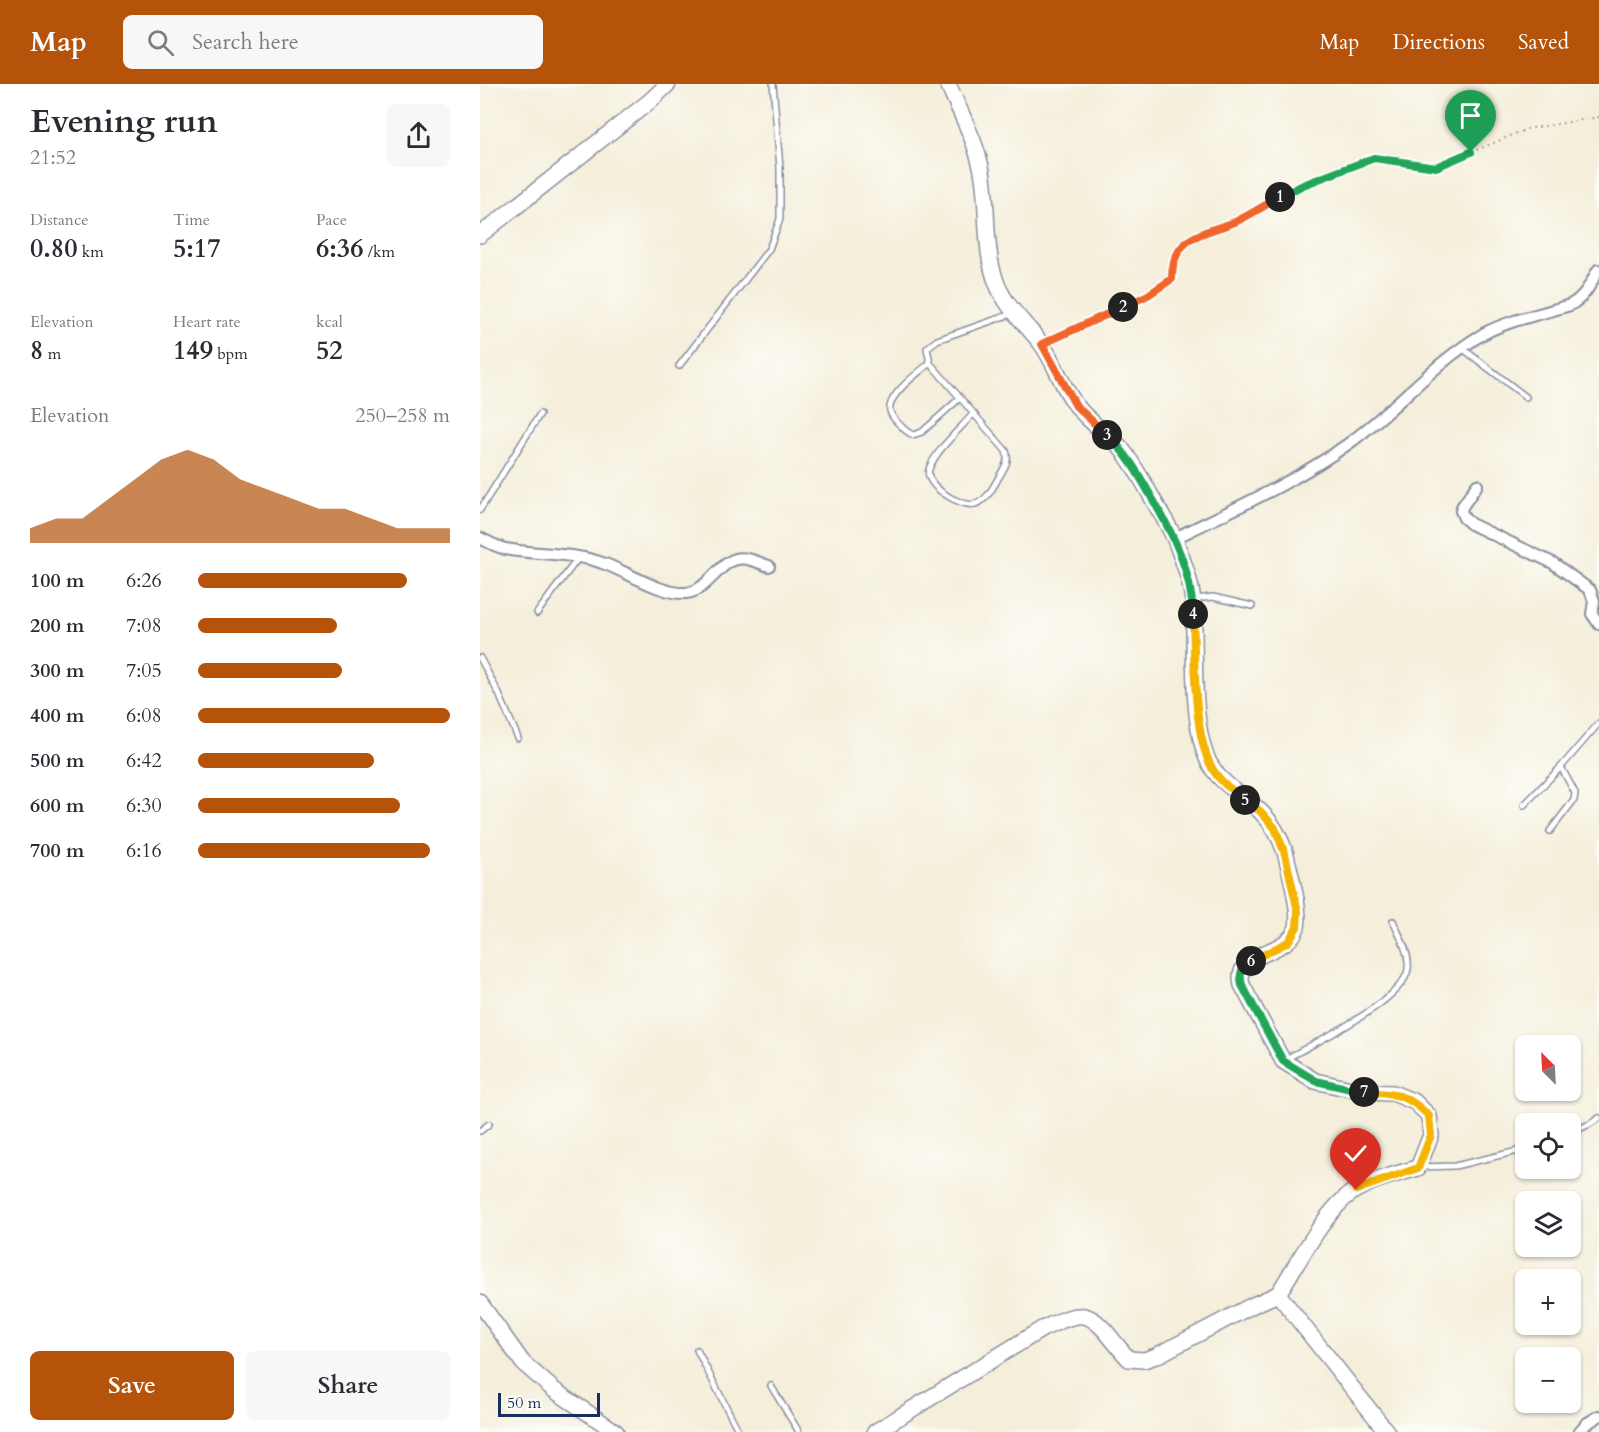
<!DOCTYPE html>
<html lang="en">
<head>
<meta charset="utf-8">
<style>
	body { margin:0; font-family:Cardo,serif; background:#f7f7f7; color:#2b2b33; height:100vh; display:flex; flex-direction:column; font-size:22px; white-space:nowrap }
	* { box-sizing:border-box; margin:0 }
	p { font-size:20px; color:#7c7c81 }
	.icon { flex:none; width:33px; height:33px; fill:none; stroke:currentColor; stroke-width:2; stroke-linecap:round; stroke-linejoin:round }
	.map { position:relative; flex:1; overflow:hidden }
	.details { display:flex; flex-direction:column; background:#fff; width:480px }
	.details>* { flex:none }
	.needle { width:39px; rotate:336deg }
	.tools { position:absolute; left:1035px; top:951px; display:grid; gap:12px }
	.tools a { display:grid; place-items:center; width:66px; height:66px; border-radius:9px; background:#fff; box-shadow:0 2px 4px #0004; font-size:30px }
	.scale { position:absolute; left:18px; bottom:15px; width:102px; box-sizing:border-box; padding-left:6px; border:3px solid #1b2f5e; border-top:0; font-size:16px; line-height:21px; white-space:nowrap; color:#1b2f5e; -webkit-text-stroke:4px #fdfcf7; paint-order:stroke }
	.pin { position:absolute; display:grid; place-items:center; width:51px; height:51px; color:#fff; margin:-62px -26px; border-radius:50% 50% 50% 0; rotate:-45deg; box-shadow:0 0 6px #0007 }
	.pin .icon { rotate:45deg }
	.km { position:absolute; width:30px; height:30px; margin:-15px; border-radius:50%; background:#222; color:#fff; font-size:16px; line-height:30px; text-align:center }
	.round { display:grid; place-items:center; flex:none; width:63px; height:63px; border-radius:9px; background:#f7f7f7 }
	.summary { display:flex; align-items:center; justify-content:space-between; height:102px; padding:0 30px }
	h1 { font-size:33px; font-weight:600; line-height:45px }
	.figures { display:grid; grid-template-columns:repeat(3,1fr); gap:9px; height:102px; padding:6px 30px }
	.figures div { display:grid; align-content:center }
	.figures b { font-size:26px; font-weight:600 }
	.figures small { font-size:16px; font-weight:400 }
	.figures p { font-size:16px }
	.chart { height:168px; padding:12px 30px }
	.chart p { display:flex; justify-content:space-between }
	.chart svg { width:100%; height:108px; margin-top:6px; fill:#b45309; opacity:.7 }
	.button { display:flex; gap:12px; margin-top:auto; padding:12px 30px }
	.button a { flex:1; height:69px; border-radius:9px; background:#b45309; color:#fff; font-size:24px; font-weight:600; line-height:69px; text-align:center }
	.button a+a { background:#f7f7f7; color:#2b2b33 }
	ul { padding:0 30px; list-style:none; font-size:20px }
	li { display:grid; grid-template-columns:96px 72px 1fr; align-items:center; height:45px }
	li i { height:15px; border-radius:8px; background:#b45309 }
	header { display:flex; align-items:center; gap:36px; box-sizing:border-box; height:84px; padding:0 30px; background:#b45309; color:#fff }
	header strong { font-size:28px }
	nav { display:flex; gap:33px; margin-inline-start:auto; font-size:21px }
	.search { width:420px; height:54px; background:#f7f7f7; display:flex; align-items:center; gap:15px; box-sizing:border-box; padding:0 21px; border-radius:9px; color:#7c7c81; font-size:22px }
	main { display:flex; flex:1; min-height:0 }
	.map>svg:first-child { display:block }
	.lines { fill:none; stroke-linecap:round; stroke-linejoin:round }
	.lane-casing { stroke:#888e9c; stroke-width:8 }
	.street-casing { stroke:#888e9c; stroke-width:14 }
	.secondary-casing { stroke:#888e9c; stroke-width:18 }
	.path { stroke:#888e9c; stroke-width:2; stroke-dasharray:1.5 4.5; stroke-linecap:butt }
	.lane { stroke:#fff; stroke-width:5 }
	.street { stroke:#fff; stroke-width:10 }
	.secondary { stroke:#fff; stroke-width:15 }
	.split-1-casing { stroke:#fff; stroke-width:12 }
	.split-2-casing { stroke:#fff; stroke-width:12 }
	.split-3-casing { stroke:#fff; stroke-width:12 }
	.split-4-casing { stroke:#fff; stroke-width:12 }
	.split-5-casing { stroke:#fff; stroke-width:12 }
	.split-6-casing { stroke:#fff; stroke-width:12 }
	.split-7-casing { stroke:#fff; stroke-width:12 }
	.split-8-casing { stroke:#fff; stroke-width:12 }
	.split-1 { stroke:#22a559; stroke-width:8 }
	.split-2 { stroke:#f0652b; stroke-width:8 }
	.split-3 { stroke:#f0652b; stroke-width:8 }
	.split-4 { stroke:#22a559; stroke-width:8 }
	.split-5 { stroke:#f5b400; stroke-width:8 }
	.split-6 { stroke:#f5b400; stroke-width:8 }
	.split-7 { stroke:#22a559; stroke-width:8 }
	.split-8 { stroke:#f5b400; stroke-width:8 }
</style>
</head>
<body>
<header>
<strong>Map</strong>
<div class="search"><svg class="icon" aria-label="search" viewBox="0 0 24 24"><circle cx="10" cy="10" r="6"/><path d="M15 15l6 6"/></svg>Search here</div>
<nav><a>Map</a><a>Directions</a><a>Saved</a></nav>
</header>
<main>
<section class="details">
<div class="summary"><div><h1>Evening run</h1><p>21:52</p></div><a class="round"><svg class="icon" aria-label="share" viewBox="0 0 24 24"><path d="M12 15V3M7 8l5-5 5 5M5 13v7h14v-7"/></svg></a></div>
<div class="figures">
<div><p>Distance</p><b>0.80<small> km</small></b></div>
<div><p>Time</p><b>5:17</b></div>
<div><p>Pace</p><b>6:36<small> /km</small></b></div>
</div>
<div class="figures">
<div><p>Elevation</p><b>8<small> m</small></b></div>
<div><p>Heart rate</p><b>149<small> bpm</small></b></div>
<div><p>kcal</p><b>52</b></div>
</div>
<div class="chart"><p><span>Elevation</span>250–258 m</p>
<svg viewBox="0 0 160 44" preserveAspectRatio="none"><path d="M0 44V38L10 34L20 34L30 26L40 18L50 10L60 6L70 10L80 18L90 22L100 26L110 30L120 30L130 34L140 38L150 38L160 38V44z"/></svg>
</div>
<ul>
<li><b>100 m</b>6:26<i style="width:83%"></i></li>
<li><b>200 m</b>7:08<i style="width:55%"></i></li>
<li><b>300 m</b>7:05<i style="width:57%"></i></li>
<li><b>400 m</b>6:08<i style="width:100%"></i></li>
<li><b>500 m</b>6:42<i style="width:70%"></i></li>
<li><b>600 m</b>6:30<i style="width:80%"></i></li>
<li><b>700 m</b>6:16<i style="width:92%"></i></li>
</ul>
<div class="button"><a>Save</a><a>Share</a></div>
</section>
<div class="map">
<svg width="1119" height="1348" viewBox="0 0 1119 1348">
	<rect width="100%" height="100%" fill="#fdfcf7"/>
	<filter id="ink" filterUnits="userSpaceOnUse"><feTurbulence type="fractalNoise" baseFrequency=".0167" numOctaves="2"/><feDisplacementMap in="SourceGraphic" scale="12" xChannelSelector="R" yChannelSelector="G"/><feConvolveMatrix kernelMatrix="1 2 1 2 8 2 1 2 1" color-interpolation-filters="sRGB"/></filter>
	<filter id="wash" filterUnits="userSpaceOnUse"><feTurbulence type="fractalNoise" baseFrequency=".008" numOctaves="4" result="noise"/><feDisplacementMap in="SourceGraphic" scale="24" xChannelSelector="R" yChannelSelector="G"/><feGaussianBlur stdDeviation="1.35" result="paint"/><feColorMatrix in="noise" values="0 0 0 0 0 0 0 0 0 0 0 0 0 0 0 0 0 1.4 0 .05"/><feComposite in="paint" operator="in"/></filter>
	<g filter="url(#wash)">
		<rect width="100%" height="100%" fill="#f4eeda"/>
	</g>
	<g filter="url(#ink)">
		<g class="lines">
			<g class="lane-casing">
				<g id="lane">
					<path d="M982,264L1046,313"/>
					<path d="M450,279C439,288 407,311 410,327C411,331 415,336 418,339C423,344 426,348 433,351L442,348L480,314"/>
					<path d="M199,282L289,165L300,135V84L293,0"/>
					<path d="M493,330C480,345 456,366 449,385C443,401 481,424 495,420C507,417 513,403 519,393C524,384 530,377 526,367L450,279L447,264L457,256L534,229"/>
					<path d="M0,426L60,330"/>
					<path d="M714,515L733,513L772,522"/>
					<path d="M57,529L99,473"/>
					<path d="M0,574L19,610L38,654"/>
					<path d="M1044,721L1081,683L1119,639"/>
					<path d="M1070,747L1094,716L1095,709L1081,683"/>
					<path d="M804,976C832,960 924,917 928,885C930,869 919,851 913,837"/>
					<path d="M0,1047L9,1040"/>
					<path d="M1090,1049L1110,1040L1119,1034"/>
					<path d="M941,1083L975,1082L1046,1065"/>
					<path d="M217,1266L259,1348"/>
					<path d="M291,1302L319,1348"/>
				</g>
			</g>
			<g class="street-casing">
				<g id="street">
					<path d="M997,401L982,423L981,427L984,434L991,440L1073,479L1110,506L1114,517L1112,530L1119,540"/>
					<path d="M0,454C8,458 17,463 25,465C58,471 94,468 125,480C147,488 183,511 206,509C231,507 241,469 267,475C274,476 282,480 289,482"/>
					<path d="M695,454C754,425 815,398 868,360C915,326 953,279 1003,250C1029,236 1062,230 1090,221C1105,213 1110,201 1118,186"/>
					<path d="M1099,1348L1106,1340L1119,1332"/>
				</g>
			</g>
			<g class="secondary-casing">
				<g id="secondary">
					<path d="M468,0C480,28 496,57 502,87C509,124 503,165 517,200C526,223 545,239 560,258C575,277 581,302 596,321C608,338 627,349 641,364C656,383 667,405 679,426C685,436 692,447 696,458C703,477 711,497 713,518C716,562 711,621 723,663C732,697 757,706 780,727C793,739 801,755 806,771C810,789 821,826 817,843C808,873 753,866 762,901L803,977L835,997L884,1008L913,1009L935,1018L949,1032L951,1051L938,1084C917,1090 895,1095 876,1106C847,1122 817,1181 798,1210L907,1348"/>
					<path d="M0,151L170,17L188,0"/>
					<path d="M0,1219L43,1279L74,1306L136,1348"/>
					<path d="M395,1348L562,1245C574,1240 591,1230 604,1232C621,1235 636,1263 649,1275L664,1276L676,1272L773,1221L798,1210"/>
				</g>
			</g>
			<path class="path" d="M575,254L668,211L692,195V180L704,160L721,148L756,137L823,101L863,85L894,74L924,77L956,83L1047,45L1119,33"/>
			<use href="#lane" class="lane"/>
			<use href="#street" class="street"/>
			<use href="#secondary" class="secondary"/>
		</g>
	</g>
	<g class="lines" filter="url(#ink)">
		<g class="split-1-casing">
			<path id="split-1" d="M800,113L823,101L894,74L956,83L991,68"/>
		</g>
		<g class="split-2-casing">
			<path id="split-2" d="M643,223L668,211L692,195C692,152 723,150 755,138C770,131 785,121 800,113"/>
		</g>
		<g class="split-3-casing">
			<path id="split-3" d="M627,351L596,322L562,260L643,223"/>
		</g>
		<g class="split-4-casing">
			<path id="split-4" d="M627,351C647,369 659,391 672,414C694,452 711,486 713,530"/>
		</g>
		<g class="split-5-casing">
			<path id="split-5" d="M713,530C715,572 712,648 732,684C739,697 753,707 765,716"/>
		</g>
		<g class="split-6-casing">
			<path id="split-6" d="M765,716L780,727L795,744L805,770L818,828L817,843L808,858L771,877"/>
		</g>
		<g class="split-7-casing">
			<path id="split-7" d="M771,877C761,884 759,890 762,901L803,977L836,997L884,1008"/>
		</g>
		<g class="split-8-casing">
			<path id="split-8" d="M876,1106L938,1084L951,1051L949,1032C926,1009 916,1010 884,1008"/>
		</g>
		<use href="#split-1" class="split-1"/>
		<use href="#split-2" class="split-2"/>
		<use href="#split-3" class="split-3"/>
		<use href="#split-4" class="split-4"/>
		<use href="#split-5" class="split-5"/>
		<use href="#split-6" class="split-6"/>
		<use href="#split-7" class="split-7"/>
		<use href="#split-8" class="split-8"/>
	</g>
</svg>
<div class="tools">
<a><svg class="needle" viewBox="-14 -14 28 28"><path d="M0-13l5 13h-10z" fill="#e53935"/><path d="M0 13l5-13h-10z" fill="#7c7c81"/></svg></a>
<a><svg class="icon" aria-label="locate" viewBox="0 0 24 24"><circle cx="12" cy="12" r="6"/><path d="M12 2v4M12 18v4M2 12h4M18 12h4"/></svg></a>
<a><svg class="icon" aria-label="layers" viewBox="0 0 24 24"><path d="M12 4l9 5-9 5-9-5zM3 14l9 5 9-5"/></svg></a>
<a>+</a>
<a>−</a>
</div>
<div class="scale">50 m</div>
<div class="pin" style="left:991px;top:68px;background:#1e9e55"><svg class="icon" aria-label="arrive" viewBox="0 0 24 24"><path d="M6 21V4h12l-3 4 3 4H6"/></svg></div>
<div class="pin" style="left:876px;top:1106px;background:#d93025"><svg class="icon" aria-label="check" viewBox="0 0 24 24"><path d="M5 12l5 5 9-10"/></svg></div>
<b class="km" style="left:800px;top:113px">1</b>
<b class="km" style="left:643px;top:223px">2</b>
<b class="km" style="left:627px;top:351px">3</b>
<b class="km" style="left:713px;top:530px">4</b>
<b class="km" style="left:765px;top:716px">5</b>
<b class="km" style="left:771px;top:877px">6</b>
<b class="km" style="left:884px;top:1008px">7</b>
</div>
</main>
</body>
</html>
